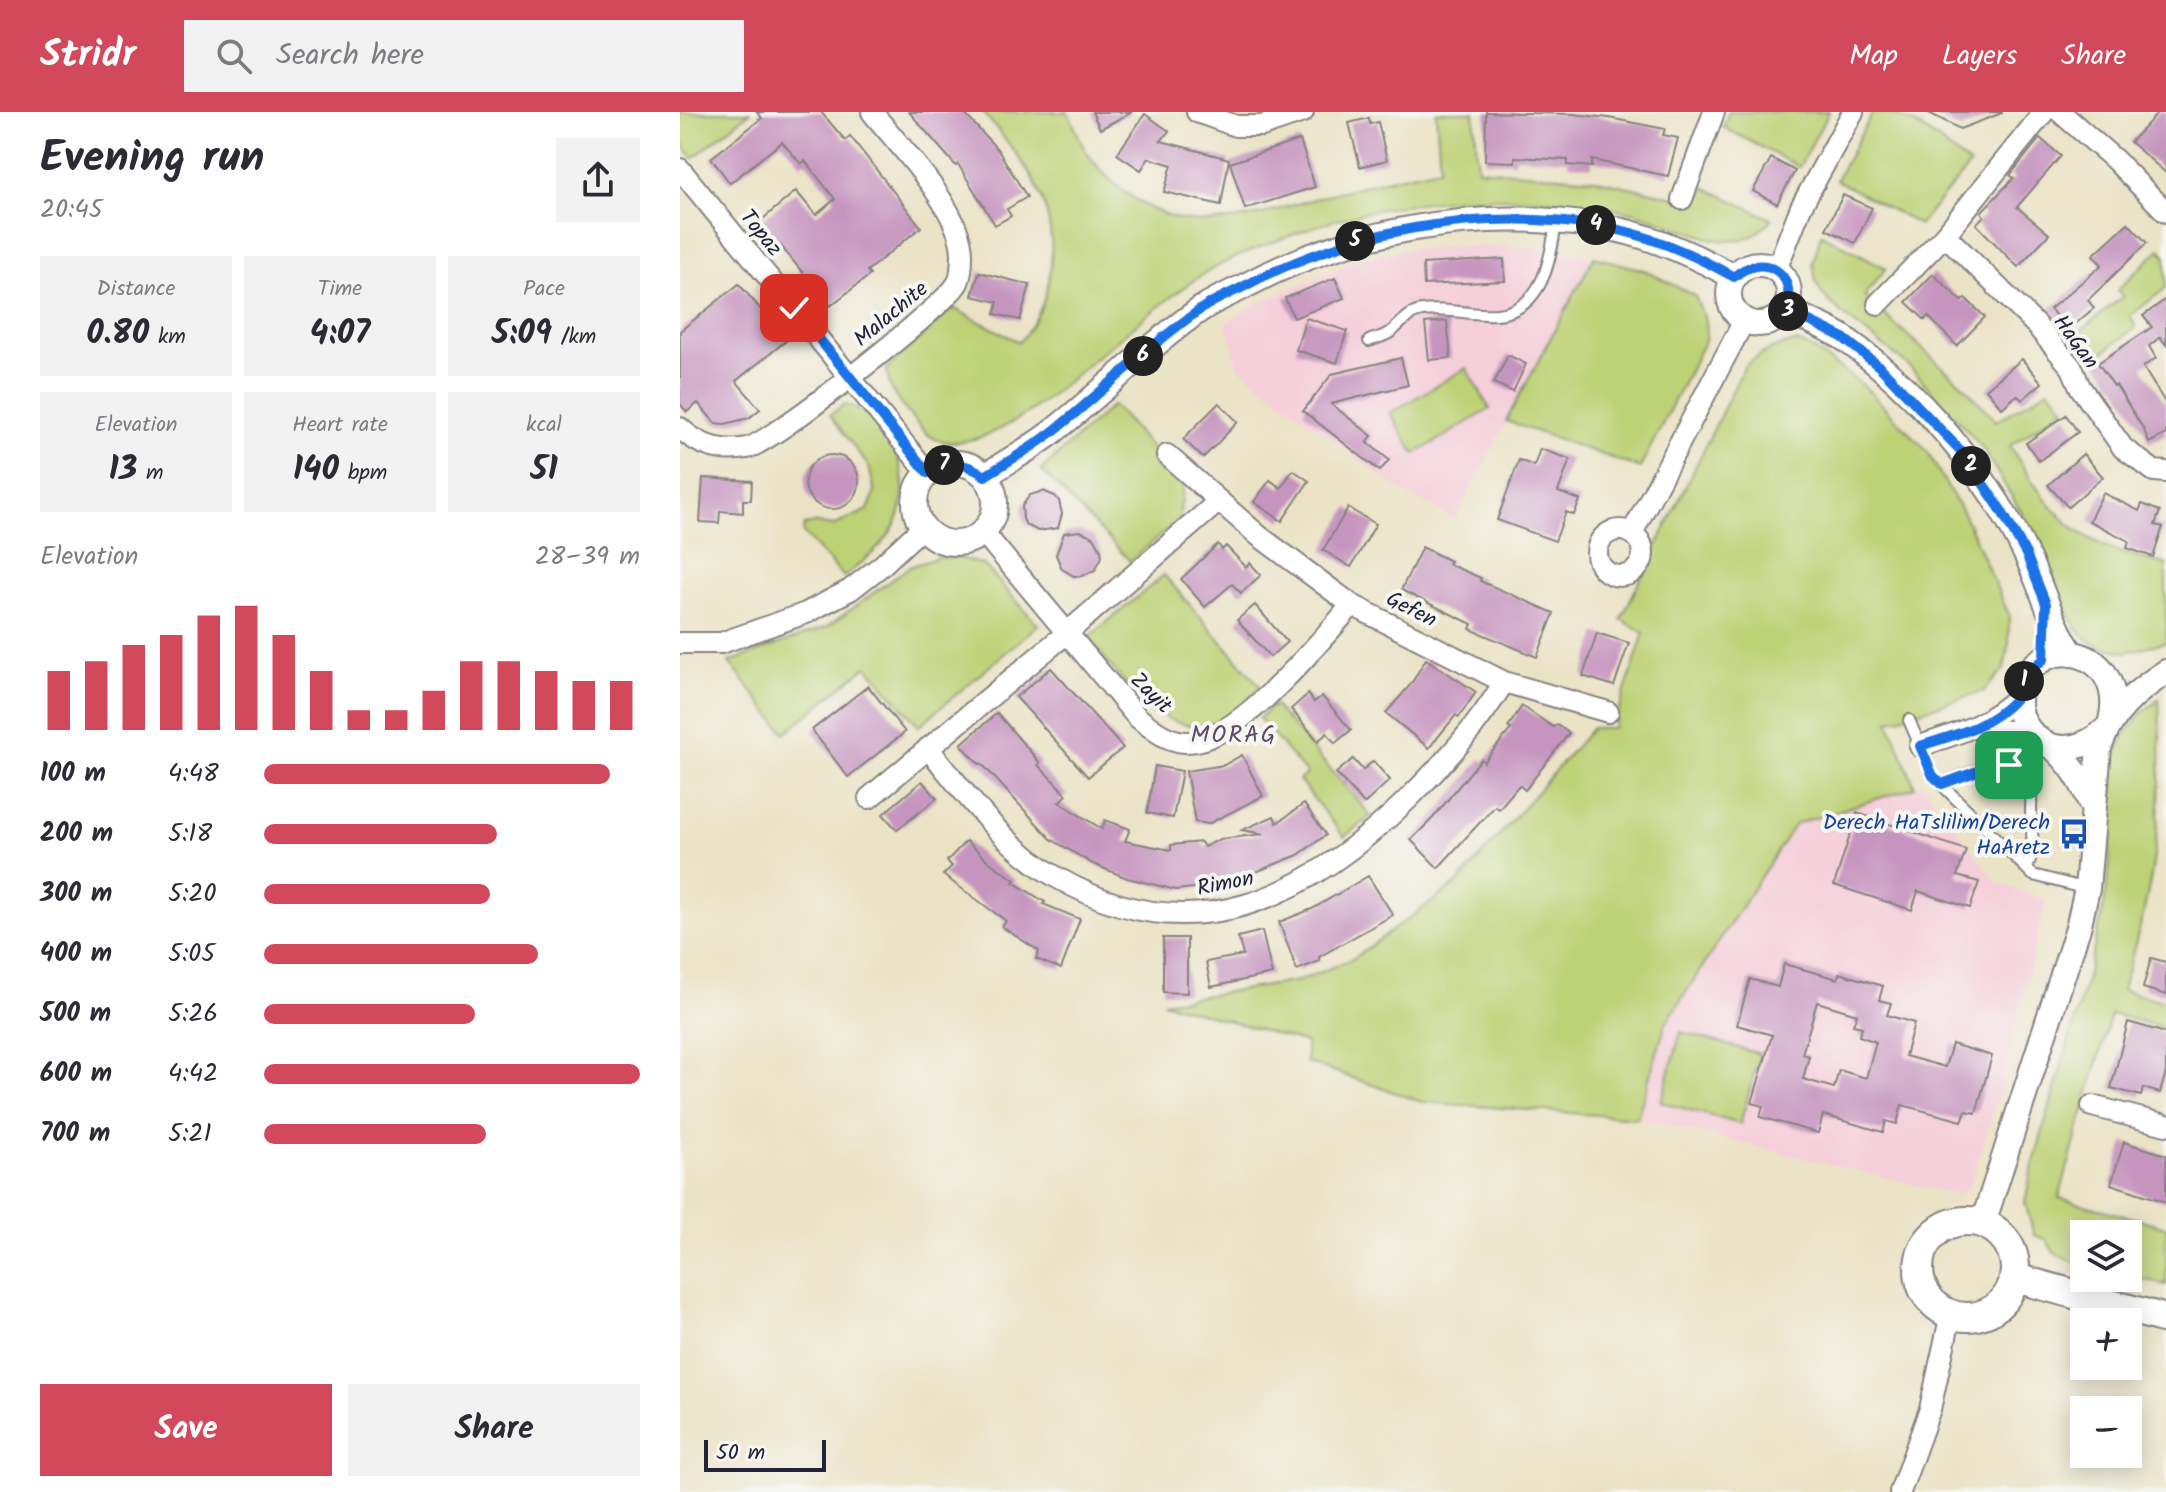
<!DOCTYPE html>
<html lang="en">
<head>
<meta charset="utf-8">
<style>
	body { margin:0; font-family:Kalam,sans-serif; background:#f2f2f3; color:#2b2b33; height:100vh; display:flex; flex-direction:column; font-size:30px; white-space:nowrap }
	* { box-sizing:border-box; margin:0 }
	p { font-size:26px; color:#7c7c81 }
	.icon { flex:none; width:44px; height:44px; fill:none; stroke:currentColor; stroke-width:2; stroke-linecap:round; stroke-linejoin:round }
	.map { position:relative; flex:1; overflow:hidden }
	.details { display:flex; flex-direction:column; background:#fff; width:680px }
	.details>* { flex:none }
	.buttons { position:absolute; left:1390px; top:1108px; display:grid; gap:16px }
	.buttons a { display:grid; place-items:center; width:72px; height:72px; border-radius:0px; background:#fff; box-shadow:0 4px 20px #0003; font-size:40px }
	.scale { position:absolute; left:24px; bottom:20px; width:122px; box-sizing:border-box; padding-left:8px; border:4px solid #22223b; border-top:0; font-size:22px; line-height:28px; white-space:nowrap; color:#22223b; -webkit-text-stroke:6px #f6f6f2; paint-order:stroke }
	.pin { position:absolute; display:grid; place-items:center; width:68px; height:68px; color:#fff; margin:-34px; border-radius:16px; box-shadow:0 4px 12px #0006 }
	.km { position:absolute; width:40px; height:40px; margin:-20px; border-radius:50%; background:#222; color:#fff; font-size:22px; line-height:40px; text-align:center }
	.round { display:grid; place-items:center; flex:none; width:84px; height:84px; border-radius:0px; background:#f2f2f3 }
	.headline { display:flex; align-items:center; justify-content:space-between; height:136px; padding:0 40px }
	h1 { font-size:44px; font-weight:800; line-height:60px }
	.figures { display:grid; grid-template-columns:repeat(3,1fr); gap:12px; height:136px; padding:8px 40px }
	.figures div { display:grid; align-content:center; border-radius:0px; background:#f2f2f3; text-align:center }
	.figures b { font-size:34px; font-weight:800 }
	.figures small { font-size:22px; font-weight:400 }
	.figures p { font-size:22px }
	.chart { height:224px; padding:16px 40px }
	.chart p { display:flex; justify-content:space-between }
	.chart svg { width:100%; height:144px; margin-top:8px; stroke:#d1495b; stroke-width:6 }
	.primary-button { display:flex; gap:16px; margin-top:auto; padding:16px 40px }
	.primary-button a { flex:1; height:92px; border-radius:0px; background:#d1495b; color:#fff; font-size:32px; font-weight:800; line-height:92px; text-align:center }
	.primary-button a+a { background:#f2f2f3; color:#2b2b33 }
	ul { padding:0 40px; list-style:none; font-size:26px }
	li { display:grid; grid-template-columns:128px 96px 1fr; align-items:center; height:60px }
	li i { height:20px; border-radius:10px; background:#d1495b }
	header { display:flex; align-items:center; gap:48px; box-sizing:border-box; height:112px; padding:0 40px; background:#d1495b; color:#fff }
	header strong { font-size:38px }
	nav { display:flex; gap:44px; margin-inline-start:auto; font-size:28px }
	.search { width:560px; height:72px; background:#f2f2f3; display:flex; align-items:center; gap:20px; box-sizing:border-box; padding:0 28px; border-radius:0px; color:#7c7c81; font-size:30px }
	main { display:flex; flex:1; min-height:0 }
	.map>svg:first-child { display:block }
	.built { fill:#f5cfda }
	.green { fill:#bdd174; stroke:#707a58; stroke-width:2 }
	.building { fill:#c695bf; fill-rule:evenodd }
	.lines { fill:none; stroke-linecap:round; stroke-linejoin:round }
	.service-casing { stroke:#868280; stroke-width:14 }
	.minor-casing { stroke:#868280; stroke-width:24 }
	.tertiary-casing { stroke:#868280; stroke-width:28 }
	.secondary-casing { stroke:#868280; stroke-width:32 }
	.service { stroke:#fff; stroke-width:10 }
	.minor { stroke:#fff; stroke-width:20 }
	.tertiary { stroke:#fff; stroke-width:24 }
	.secondary { stroke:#fff; stroke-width:28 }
	.route-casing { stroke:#fff; stroke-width:16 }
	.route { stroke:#1a73e8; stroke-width:10 }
	.labels { text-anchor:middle; stroke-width:8; stroke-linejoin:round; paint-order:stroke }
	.street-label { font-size:22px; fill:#22223b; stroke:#f6f6f2 }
	.transit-label { font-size:22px; fill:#164399; stroke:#f6f6f2; text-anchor:end }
	.neighbourhood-label { font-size:24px; letter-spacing:2px; fill:#5b4a69; stroke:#f6f6f2 }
</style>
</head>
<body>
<header>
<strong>Stridr</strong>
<div class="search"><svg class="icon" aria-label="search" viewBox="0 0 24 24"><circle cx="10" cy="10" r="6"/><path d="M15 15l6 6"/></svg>Search here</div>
<nav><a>Map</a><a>Layers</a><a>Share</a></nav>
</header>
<main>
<section class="details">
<div class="headline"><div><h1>Evening run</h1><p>20:45</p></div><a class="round"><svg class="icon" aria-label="share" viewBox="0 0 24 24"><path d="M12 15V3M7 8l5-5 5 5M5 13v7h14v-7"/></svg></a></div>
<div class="figures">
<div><p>Distance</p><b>0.80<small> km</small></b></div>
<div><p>Time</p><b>4:07</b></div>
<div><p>Pace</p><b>5:09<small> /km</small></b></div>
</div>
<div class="figures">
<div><p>Elevation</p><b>13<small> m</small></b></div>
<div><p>Heart rate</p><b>140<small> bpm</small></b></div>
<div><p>kcal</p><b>51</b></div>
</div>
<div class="chart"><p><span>Elevation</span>28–39 m</p>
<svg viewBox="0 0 160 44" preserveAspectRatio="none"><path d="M5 44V26M15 44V23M25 44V18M35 44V15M45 44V9M55 44V6M65 44V15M75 44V26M85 44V38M95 44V38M105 44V32M115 44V23M125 44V23M135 44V26M145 44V29M155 44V29"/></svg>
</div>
<ul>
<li><b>100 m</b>4:48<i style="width:92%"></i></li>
<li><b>200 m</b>5:18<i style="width:62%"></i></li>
<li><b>300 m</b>5:20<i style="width:60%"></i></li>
<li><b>400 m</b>5:05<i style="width:73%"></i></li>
<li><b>500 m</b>5:26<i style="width:56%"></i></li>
<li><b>600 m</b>4:42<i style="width:100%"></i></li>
<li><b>700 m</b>5:21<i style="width:59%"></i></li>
</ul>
<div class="primary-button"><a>Save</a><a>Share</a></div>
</section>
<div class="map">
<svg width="1486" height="1380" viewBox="0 0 1486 1380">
	<rect width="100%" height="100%" fill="#f6f6f2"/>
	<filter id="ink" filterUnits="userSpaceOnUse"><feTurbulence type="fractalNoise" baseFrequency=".0125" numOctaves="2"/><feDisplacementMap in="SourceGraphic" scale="16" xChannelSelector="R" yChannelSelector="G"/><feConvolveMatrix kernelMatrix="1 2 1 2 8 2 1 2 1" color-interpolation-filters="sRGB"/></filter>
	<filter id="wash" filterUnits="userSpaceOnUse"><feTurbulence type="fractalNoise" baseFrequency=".006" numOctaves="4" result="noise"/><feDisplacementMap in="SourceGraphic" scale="32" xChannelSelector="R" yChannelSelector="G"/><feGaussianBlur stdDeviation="1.8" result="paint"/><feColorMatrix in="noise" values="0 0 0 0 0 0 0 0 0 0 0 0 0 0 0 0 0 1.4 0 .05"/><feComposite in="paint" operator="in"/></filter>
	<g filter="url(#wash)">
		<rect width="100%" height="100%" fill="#ebe3c6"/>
		<g class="built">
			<path d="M793,134H843L914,145L775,407L718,377L559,256L546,211L574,193L675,148L729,137Z"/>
			<path d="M1243,672L1317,771L1366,788L1318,985L1291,1071L1278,1083L957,1006L986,911L1115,711Z"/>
		</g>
		<g class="green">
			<path d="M0,0H70L13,46L0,29Z"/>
			<path d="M303,0H388C394,13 399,27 406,39C425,69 463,98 498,107C546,118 602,96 647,83C685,73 722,63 760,56L756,0H794L798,57L913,67L1017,90L1024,75L1092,107C1080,120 1070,128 1051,129C1027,130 978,106 952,100C843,77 723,81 617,121C583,134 543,148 513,169C483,190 455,213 427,236C386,270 324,333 268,330C252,329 244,320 234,308C220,291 208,280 207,256L273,196L339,230C377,189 381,119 354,69C340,44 321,22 303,0Z"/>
			<path d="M1049,0H1149L1119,55L1043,15Z"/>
			<path d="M1193,0C1231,0 1260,31 1290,53L1239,113L1156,68Z"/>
			<path d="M1141,122L1206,156L1184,184L1288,278L1316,309L1369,277L1385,296L1330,334C1375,408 1398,435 1486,452V530L1446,540L1422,535L1410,530L1397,517L1387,499L1358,428L1302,335L1228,253L1162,202L1142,182L1136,170L1133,151Z"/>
			<path d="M1480,137L1486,144V176L1450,204L1456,215L1405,254L1387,231L1443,184L1437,178Z"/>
			<path d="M914,145L964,158L1015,184L1025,208L1026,226L960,356L826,309Z"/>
			<path d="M1118,230L1136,239L1184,274L1247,339L1285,405L1329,503V532L1324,557L1304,579L1209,609L1235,675L1115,712L986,911L957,1006L742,990L626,950V931L483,890L619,869L674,846L779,770L912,616H933L964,521L941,507L1064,255C1081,241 1096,233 1118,230Z"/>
			<path d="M786,256L810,297L735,342L710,301Z"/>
			<path d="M165,292C210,306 237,368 216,411C205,434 183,449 164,465L123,421L124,413L137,411L153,414L188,398L195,380L189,355L150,303Z"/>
			<path d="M433,293L499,367L503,378L499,408L450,449L361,358Z"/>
			<path d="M259,445L280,446L304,453L358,513L239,614L187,554L105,621L49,550L147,515L229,455Z"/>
			<path d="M484,463L581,575C569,586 557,601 542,608C482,634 441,564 408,526Z"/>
			<path d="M1479,587C1482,655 1481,723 1466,789C1460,819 1450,848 1442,878L1486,890V916L1431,902L1379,1086L1486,1115V1173L1448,1164V1122H1404V1153C1389,1149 1373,1145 1367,1128L1354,1123L1345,1090L1351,1061L1407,865L1424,794L1429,760L1434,647L1444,624L1461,602Z"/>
			<path d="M594,593L691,704L664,725L619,668L627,662L579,606Z"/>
			<path d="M1001,920L1080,942L1060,1012L981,990Z"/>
		</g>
		<g id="blocks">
			<g class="building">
				<path d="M77,0H141L165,28L170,24L241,115L187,159L190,163L150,194L100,133L98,135L78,111L116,79L136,103L155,87L125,49L121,52L102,30L50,71L31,46L82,6Z"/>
				<path d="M229,0H283L318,38L347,85L327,97L331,104L315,113L278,52L276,54Z"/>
				<path d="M412,0H452L420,17Z"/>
				<path d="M806,0L893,2L929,6L985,17L983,23L998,26L988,64L912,48V55L888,53V48L835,45V50L805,49Z"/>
				<path d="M1247,0H1322V1L1280,17Z"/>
				<path d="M1479,0H1486V61L1450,30Z"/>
				<path d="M465,2L489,19L481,29L549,47L541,93L484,80L492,53L469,46L461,58L437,42Z"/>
				<path d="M689,6L690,12L698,10L707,48L680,55L669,11Z"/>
				<path d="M1360,26L1381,44L1337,95L1369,122L1338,155L1296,112L1304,104L1301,100L1334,66L1330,63Z"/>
				<path d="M620,28L635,75L565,97L550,51Z"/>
				<path d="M1091,46L1115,59L1097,92L1073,79Z"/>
				<path d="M1163,83L1192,96L1175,131L1146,117Z"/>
				<path d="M1448,111L1467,131L1408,188L1414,196L1388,218L1370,197L1422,153L1413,143Z"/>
				<path d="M824,147L825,169L744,173L743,152Z"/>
				<path d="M299,160L350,173L340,208L315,202L318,190L292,184Z"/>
				<path d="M1253,162L1282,189L1285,186L1305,205L1277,234L1248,204L1245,208L1226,190Z"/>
				<path d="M655,166L664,186L614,206L605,186Z"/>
				<path d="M59,172L107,228L56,269L80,297L69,306L45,312L35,311L18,291L7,300L0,292V219Z"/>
				<path d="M1486,187V233L1480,225L1469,234L1476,246L1463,255L1486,292V322L1469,331L1464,318L1436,273L1434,274L1418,251L1472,215L1463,204Z"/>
				<path d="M626,206L667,219L657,251L616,238Z"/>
				<path d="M767,209L771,246L749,248L745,211Z"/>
				<path d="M828,243L846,252L833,280L814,271Z"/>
				<path d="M721,246L728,273L651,292L692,324L687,330L709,348L700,359L623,299L652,262Z"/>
				<path d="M1342,247L1362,271L1342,288L1337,283L1322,296L1306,277Z"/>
				<path d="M539,291L558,310L523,346L503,327Z"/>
				<path d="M1386,303L1398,320L1359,349L1346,331Z"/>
				<path d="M860,337L890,347L878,380L900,388L894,403L886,400L875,429L817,408L839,348L854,354Z"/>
				<path d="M1403,342L1423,365L1388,395L1368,373Z"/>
				<circle cx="152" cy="370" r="27"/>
				<path d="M613,358L629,369L602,409L574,390L590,368L601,376Z"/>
				<path d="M23,366L72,369L71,388H63V401L40,399L39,411L20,410Z"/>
				<path d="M363,379L375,384L379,389L382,402L378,416L358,419L346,413L343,407L342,394L350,383Z"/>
				<path d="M1423,381L1459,399L1462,392L1480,399L1475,413L1483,415L1473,445L1447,436L1449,429L1409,409Z"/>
				<path d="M668,396L696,412L671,455L643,438Z"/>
				<path d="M400,419L414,425L421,438L422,445L415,458L402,464H394L382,457L376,443L384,421Z"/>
				<path d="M538,432L542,438L546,434L566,455L570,451L581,463L561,481L552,472L525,495L501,467Z"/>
				<path d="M742,435L770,449L768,452L801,466L800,469L874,501L857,545L790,517L792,512L721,478Z"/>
				<path d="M575,493L607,530L590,545L557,508Z"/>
				<path d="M917,521L949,531L934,574L903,564Z"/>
				<path d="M746,547L796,580L779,605L776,603L749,636L706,601L731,572Z"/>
				<path d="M371,556L443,636L408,665L336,585Z"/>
				<path d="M188,574L225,620L168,665L132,618Z"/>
				<path d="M628,582L634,590L642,584L671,618L655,631L647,621L638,629L611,597Z"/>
				<path d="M842,594L873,615L877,613L889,621L845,678L839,673L819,697L815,694L758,756L731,728L753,706L801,647L804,650L831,617L828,615Z"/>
				<path d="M317,601L360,651L358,653L387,683L379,690L422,717L425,708L450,717L445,729L491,738V733L521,730L524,735L540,727L584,722L562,718L594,704L597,711L624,692L646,723L618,743L566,764L567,770L496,778L447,766L413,752L371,727L301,651L299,652L281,632Z"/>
				<path d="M562,643L583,684L528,712L515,710L506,659L544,653Z"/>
				<path d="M673,647L683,658L693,649L710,668L684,692L656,661Z"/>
				<path d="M475,654L502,659L493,706L467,701Z"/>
				<path d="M242,669L257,686L217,718L203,702Z"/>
				<path d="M1177,701L1286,738L1277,764L1299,770L1290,796L1238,779L1232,798L1154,773Z"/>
				<path d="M286,729L312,752L335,768L333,770L365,790L363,792L400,807L381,857L356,847L359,839L322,815L326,809L263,763L272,754L267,749Z"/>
				<path d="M688,764L713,803L639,845L640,849L617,858L599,810L632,797Z"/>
				<path d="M582,819L592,862L531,875L526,850L563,843L558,825Z"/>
				<path d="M483,826H507V881L483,880Z"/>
				<path d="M1471,846L1486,850V883L1463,876Z"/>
				<path d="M1104,852L1158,867L1159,861L1203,874L1199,888L1211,891L1207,903L1234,911L1225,944L1265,955L1272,932L1312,944L1296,1001L1286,999L1282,1009L1222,993L1217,1012L1206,1009L1203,1020L1143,1003L1138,1021L1080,1005L1083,994L1072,991L1092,923L1057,913L1070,867L1098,875ZM1137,890L1177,902L1173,913L1182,915L1179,924L1196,930L1186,966L1159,958L1154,976L1123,967L1129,944L1122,942Z"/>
				<path d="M1448,910L1486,921V960L1480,981L1463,976L1461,984L1431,976Z"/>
				<path d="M1444,1030L1486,1043V1090L1431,1072Z"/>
			</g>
		</g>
	</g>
	<g filter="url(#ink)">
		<use href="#blocks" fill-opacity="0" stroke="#868280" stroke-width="2"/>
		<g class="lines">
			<g class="service-casing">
				<g id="service">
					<path d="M689,229C696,226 706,224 712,219C722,211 728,201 742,199C767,195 792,204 817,202C863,198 871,146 876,110"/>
					<path d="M1229,608L1253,664L1353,763L1407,777"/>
					<path d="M1262,672C1287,663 1338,634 1350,675C1352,682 1351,692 1351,700C1352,719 1355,738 1347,756"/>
				</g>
			</g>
			<g class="minor-casing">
				<g id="minor">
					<path d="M517,0L556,14H582L623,0"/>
					<path d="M1380,0L1434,47L1486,100"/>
					<path d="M0,57L248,361"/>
					<path d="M1002,87L1034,0"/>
					<path d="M1265,123L1356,213L1392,256L1400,275L1443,336L1474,359L1486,360"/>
					<path d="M1096,158L1121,95L1173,0"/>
					<path d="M1198,192L1265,123L1364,0"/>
					<path d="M0,316C19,334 41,341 67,336C90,332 265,194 277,172C281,166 282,150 282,142C281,97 220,35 192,0"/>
					<path d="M487,343L579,424L672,493L824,570L928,600"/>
					<circle cx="940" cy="441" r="23"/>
					<path d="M303,420L457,605C471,616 486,629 505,630C555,634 640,529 672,493"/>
					<path d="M952,421L1064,209"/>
					<path d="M0,531H41L126,501L170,478L201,454L243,415"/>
					<path d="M1295,616L1351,621"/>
					<path d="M1240,634C1279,621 1309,613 1339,584"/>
					<path d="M248,636C286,682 323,734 376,765C511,844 626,787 728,687C764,651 798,614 824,570"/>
					<path d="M189,686L388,520L538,390"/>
					<path d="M1412,994L1486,1013"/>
					<path d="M1220,1380L1250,1297L1271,1202"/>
				</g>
			</g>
			<g class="tertiary-casing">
				<g id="tertiary">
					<circle cx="1079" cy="182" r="30"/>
					<path d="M1105,197C1124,207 1148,215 1165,227C1239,280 1306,360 1346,442C1362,475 1371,511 1392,542"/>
					<circle cx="275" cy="391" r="40"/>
					<path d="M305,364C326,350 350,337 371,321C422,281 468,234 521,197C533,189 546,183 559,177C667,118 796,95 918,114C965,121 1013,142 1054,165"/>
					<path d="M1424,619C1401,639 1369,645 1348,617C1339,605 1337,590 1341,576C1360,516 1448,538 1431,609"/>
					<path d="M1373,635C1391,651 1403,670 1411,692"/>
					<path d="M1303,1111L1398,816L1407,777L1419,636C1431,600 1455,580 1486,560"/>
				</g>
			</g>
			<g class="secondary-casing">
				<g id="secondary">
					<circle cx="1287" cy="1157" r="48"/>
					<path d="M1335,1166L1486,1207"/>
				</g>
			</g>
			<use href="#service" class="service"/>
			<use href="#minor" class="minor"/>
			<use href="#tertiary" class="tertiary"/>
			<use href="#secondary" class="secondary"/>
		</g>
	</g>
	<g class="lines" filter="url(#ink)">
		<g class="route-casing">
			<path id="route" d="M114,196L248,361C268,347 286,350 305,364C327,350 350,337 371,321C422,281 468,234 521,197C533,189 546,183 559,177C667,118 796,95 918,114C965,121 1013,142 1054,165C1081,139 1120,161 1105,197L1162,225L1200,255L1281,339L1321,398L1346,442L1366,492L1364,547C1357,553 1350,557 1346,565C1341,572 1341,581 1335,587C1310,615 1274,623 1240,634L1253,664L1262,672L1317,652L1329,653"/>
		</g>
		<use href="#route" class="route"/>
	</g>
	<defs>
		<g id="bus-bare" transform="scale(2.4)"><path d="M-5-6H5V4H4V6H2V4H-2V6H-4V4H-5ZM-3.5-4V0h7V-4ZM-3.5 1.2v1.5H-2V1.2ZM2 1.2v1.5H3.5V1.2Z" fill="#1a4fb4" stroke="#f6f6f2" stroke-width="2.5" paint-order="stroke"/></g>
	</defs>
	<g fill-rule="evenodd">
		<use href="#bus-bare" x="1394" y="722"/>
	</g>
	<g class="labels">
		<g class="street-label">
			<text transform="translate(82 120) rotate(51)" y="8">Topaz</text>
			<text transform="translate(210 201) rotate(-40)" y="8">Malachite</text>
			<text transform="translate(1397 229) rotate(54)" y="8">HaGan</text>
			<text transform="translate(732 496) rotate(27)" y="8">Gefen</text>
			<text transform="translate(472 580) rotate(44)" y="8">Zayit</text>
			<text transform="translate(545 770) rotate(-11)" y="8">Rimon</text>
		</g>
		<g class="transit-label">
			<text x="1370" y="717">Derech HaTslilim/Derech<tspan x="1370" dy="25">HaAretz</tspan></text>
		</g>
		<g class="neighbourhood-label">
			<text x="554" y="630">MORAG</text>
		</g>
	</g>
</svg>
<div class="buttons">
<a><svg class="icon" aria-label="layers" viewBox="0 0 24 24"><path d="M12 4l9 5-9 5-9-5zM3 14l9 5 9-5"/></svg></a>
<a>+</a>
<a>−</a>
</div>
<div class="scale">50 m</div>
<div class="pin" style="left:1329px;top:653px;background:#1e9e55"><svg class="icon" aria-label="arrive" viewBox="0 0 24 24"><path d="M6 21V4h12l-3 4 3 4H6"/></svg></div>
<div class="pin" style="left:114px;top:196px;background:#d93025"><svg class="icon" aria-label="check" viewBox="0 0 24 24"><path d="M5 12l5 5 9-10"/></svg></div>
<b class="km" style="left:1344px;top:569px">1</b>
<b class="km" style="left:1291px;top:354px">2</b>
<b class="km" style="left:1108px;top:199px">3</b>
<b class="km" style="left:916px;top:113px">4</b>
<b class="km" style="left:675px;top:129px">5</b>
<b class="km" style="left:463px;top:244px">6</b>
<b class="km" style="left:264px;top:353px">7</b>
</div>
</main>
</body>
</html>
